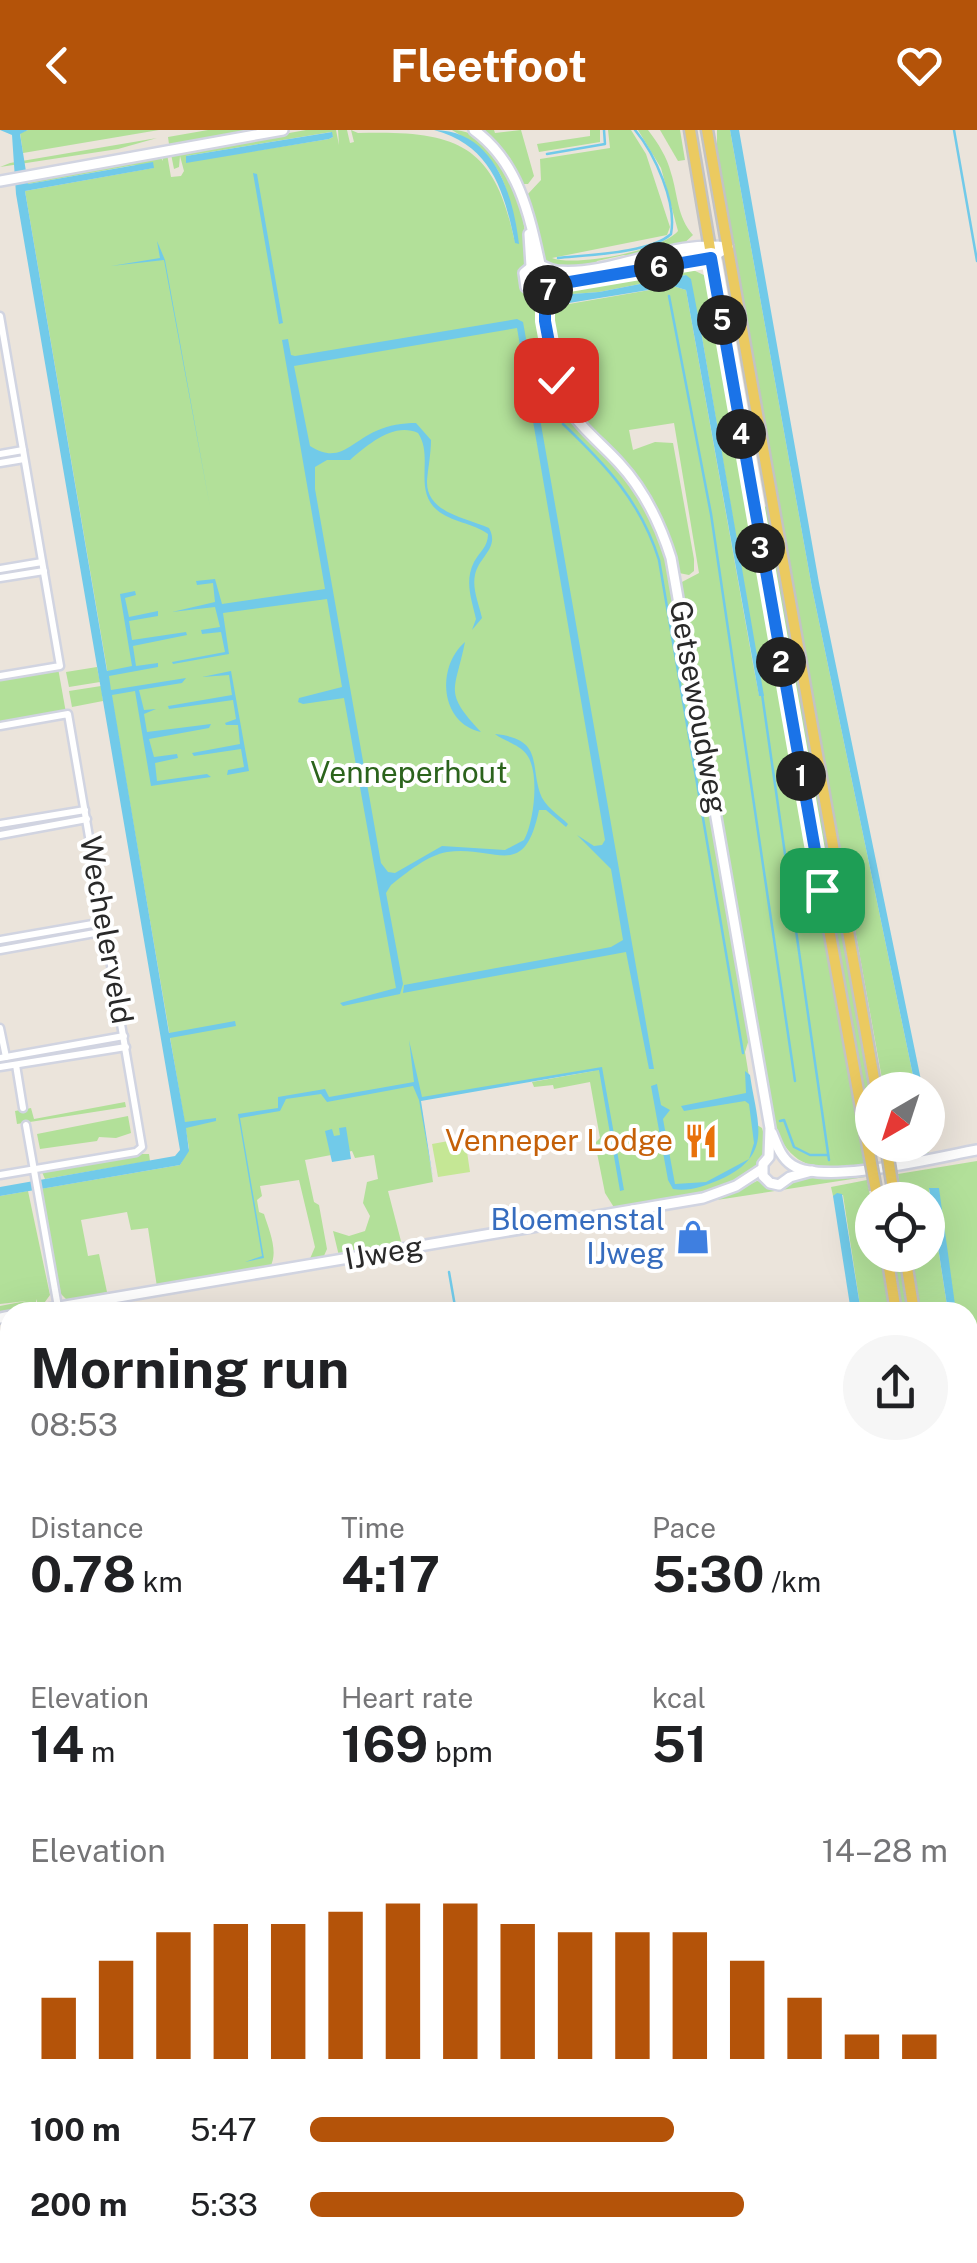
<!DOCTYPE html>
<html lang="en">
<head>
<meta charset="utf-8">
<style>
	body { margin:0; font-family:"Public Sans",sans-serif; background:#f6f6f6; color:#202124; height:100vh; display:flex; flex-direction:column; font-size:38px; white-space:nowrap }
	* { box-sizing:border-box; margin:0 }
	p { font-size:32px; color:#757577 }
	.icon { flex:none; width:55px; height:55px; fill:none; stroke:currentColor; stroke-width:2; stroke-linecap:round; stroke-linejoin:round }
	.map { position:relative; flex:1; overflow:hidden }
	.sheet { position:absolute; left:0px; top:1172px; width:978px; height:962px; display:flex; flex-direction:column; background:#fff; border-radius:30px 30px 0 0; box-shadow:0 10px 40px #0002 }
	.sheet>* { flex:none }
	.needle { width:65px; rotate:219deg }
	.tools { position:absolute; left:855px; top:942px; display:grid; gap:20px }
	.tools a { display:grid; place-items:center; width:90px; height:90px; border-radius:50%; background:#fff; box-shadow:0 10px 40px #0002; font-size:50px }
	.pin { position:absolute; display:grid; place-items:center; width:85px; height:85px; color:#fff; margin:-42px; border-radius:20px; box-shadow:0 5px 15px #0006 }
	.km { position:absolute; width:50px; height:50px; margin:-25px; border-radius:50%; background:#222; color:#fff; font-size:28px; line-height:50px; text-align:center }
	.round { display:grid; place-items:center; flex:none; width:105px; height:105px; border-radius:52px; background:#f6f6f6 }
	.headline { display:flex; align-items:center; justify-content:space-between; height:170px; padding:0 30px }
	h1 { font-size:55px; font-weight:700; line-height:75px }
	.stats { display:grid; grid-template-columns:repeat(3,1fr); gap:15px; height:170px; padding:10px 30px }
	.stats div { display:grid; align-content:center }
	.stats b { font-size:50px; font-weight:700 }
	.stats small { font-size:28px; font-weight:400 }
	.stats p { font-size:28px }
	.chart { height:280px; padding:20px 30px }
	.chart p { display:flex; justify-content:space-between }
	.chart svg { width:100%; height:180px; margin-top:10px; stroke:#b45309; stroke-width:6 }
	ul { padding:0 30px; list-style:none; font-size:32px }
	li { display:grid; grid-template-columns:160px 120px 1fr; align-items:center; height:75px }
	li i { height:25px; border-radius:12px; background:#b45309 }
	header { display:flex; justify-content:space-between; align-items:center; height:130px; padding:0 30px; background:#b45309; color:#fff; font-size:45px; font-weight:700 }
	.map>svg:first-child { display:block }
	.green { fill:#b2e099; fill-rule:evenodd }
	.pitch { fill:#c5e795 }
	.water { fill:#71cae9 }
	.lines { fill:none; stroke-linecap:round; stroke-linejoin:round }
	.stream { stroke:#71cae9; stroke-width:2.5 }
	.street-casing { stroke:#d1d4e1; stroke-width:11 }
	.secondary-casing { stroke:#d1d4e1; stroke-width:14 }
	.primary-casing { stroke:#c3c3c3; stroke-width:15 }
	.street { stroke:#fff; stroke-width:6 }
	.secondary { stroke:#fff; stroke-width:9 }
	.primary { stroke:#ebca60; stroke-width:10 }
	.primary-bridge-casing { stroke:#c3c3c3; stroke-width:15; stroke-linecap:butt }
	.primary-bridge { stroke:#ebca60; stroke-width:10 }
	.route-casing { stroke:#fff; stroke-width:20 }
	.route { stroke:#1a73e8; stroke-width:12 }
	.labels { text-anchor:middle; stroke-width:8; stroke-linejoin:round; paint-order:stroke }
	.street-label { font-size:30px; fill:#292929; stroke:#fff }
	.park-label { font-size:30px; fill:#2b631c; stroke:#fff }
	.food-label { font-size:30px; fill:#c56008; stroke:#fff; text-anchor:end }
	.shop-label { font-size:30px; fill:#366cbe; stroke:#fff; text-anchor:end }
</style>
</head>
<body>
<header><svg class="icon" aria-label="back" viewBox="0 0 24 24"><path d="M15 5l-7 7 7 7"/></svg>Fleetfoot<svg class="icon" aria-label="heart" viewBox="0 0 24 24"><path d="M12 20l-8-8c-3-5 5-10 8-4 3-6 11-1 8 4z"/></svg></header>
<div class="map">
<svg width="977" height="2133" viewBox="0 0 977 2133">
	<rect width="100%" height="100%" fill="#ebe4db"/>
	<g class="green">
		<path d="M28,0H159L23,23L20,3Z"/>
		<path d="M208,0H263L169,14L168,7Z"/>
		<path d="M306,0H336L339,15L338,0H347L350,13L354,12L351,0L358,3C459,0 495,15 515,113C507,53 507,33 452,0C505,0 528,83 526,126C526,136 516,145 521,155C524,162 532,166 535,173C548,200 545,245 561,269C584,302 617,329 639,364C653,386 660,410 669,434L750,906L745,922L757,995L762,998C781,1057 690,1066 651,1073L650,1070L647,1074L615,1079L605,1063L595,1013L600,1008L590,952L554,959L553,955L534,957L532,952L599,940L420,969L433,1052L388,1061L402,1115L339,1126L333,1101L349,1106L365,1101L370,1086L363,1073L367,1052L378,1049L374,1025L355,1028L352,1021L305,1030L314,1072L319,1075L327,1119L323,1128L309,1131L315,1117L299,1050L260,1056L262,1066L257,1070L259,1082L264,1084C269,1100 279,1122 270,1137L157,1157L148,1098L131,1100L127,1082L81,1090L88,1126L99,1124L107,1162L69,1172L61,1164L40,1059L180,1035L189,1018L25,61L153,38L135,35L28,54L27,47L159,25L163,31L162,24H167L171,47L181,46L184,41L180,26L179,37L174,39L171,24ZM331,2L333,7L329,9L186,32V26Z"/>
		<path d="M481,0H494L495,3L521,0L534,46L528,54H523L510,28Z"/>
		<path d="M590,0H600V12L539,22L537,14L590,6Z"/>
		<path d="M608,0H631L646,24L670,97L667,105L552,128C576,137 661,121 678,101L661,38L638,0H648C658,13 667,27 671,43C678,65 677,87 693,105L681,116L631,128L624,125L597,131L595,135C583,136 567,141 555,137C535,130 530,84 527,65L541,50L540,29L610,18Z"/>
		<path d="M660,0H680L685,30L678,31Z"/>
		<path d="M717,0H730L812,458L916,960H884L717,33Z"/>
		<path d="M157,8L118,19L0,37L10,33Z"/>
		<path d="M691,139L706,146L712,165L867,1034C815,1042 787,1040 771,984L680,453L699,443L674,293L629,300L633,320L655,312L673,313L694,429V441L689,445L679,443C670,410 659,380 639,352C623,328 600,311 582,289C556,259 548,205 549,165L553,162ZM686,145L701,201L763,566L759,565L753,534L686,160L673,156L569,174L560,165L599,162Z"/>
		<path d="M767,376L872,964V1010L773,466L761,378Z"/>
		<path d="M97,537L100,552L69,557L66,542Z"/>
		<path d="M58,538L66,583L0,594V548Z"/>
		<path d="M101,556L103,571L72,577L69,561Z"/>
		<path d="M125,972L126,977L17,994L15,981L31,978L34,989Z"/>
		<path d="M128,986L131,1003L116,1008L99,1007L97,1011L40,1019L37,1004Z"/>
		<path d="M894,1015H927L929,1025L896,1030Z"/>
		<path d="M139,1024H149L150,1031L45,1049L42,1042Z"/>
		<path d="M977,1031V1410L968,1300V1182H953L934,1058L929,1059L948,1182H918L910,1125H928V1070H902L898,1044Z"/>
		<path d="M864,1044L865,1047L717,1070L757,1051L783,1057L798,1047Z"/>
		<path d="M867,1050L872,1076V1125H882L891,1182H861L843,1065L833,1066L831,1057Z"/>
		<path d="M28,1061L50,1165L42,1176L39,1177L36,1169V1176L0,1185V1176L26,1171L0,1174V1066Z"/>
		<path d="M891,1125H900L909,1182H900Z"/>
		<path d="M968,1338L977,1437V1608L968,1552Z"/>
		<path d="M968,1605L977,1661V1722L968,1667Z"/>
		<path d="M968,1769L977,1820V1906L968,1911Z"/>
		<path d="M977,1937V2133H579L596,2125H968V1939Z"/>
		<path d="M508,2125H573L552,2133H463Z"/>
	</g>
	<path class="pitch" d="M465,1008L470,1042L438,1047L432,1014Z"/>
	<g class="water">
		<path d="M0,0H28L20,4L28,54L153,32L154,38L25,61L107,541L132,536L120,464L135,461L136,465L125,468L129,487L158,481V486L129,491L132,510L186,502L187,505L133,516L136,536L158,533V537L109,546L111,560L186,548L182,553L139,560L144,580L156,579L144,584L147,602L211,594L209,598L149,609L154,627L177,624L178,628L155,633L157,651L207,644L211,647L151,656L135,561L112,565L169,903L235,891L236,896L170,908L185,992L216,988V991L186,998L189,1021L180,1035L0,1066V1057L175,1026L180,1020L16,64L12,5Z"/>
		<path d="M434,0C494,0 513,64 519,114L515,113C504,61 492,16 434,0Z"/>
		<path d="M730,0H739L819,453L923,960H916L812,458Z"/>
		<path d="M332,2L333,7L329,9L186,33V26Z"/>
		<path d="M253,43L257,44L283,193L279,194Z"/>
		<path d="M157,111L165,130L210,377L164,130L111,136L160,128Z"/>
		<path d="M686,145L691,149L701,201L764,566H759L686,160L673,156L569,173L558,181L555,178L559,165L599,162Z"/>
		<path d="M517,189L523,192L525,203L654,939H649L626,822L403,863L404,855L611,817L623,810L611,739L577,705L594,716L602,715L605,710L517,198L294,236L310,316C339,335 351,312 376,301C389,295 403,293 416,293L431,310C431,324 428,338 427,351C426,383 467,388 489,398C500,418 479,426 475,445C472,459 479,474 482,488L472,500L476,489C472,470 464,452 474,432C480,421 488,417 488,404C473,393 451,392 437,380C413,359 434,327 418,303C393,292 368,315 350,330H327L315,337V359L381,733L388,742L395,743L442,716L505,720L524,710C534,692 540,643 527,625C520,614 503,611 495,604C543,609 530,633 540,663C544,676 559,685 568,694L566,697L546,680H539C524,752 497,715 447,722C428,725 406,743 391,755L386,763L403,854L400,864L343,876L340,873L396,858L344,568L303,574L298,572L299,568L342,557L327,469L223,483L229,524L173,534L172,532L225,522L221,502L202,504L201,500L220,497L215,477L172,482L215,472L213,453L197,455L196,451L215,449L222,474L325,459L282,210L288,209L291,225L295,226Z"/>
		<path d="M465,512C455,562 443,561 481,602C440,593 436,537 465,512Z"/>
		<path d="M231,541L249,641L227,645L228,640L244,637L241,619L194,626L192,623L240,614L238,595H226L225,593L236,589L233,570L169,579L168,576L232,565L229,545L202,547Z"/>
		<path d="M409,910L422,967L602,937L624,1060L620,1061L599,940L421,971L433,1049L419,970L413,956L327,972L321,964L286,969L280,981L240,988L264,1128L245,1132L262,1126L238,984L278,978V967L325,959L329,967L414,952Z"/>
		<path d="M745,941L750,945C757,994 775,1025 719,1050C705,1056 688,1062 673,1059L668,1050L651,956L657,954L661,975L670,980L663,989L675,1054L706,1052L749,1029L754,1013L749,974L745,971L684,981L681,976L746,963Z"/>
		<path d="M346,997L351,1029L332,1032L325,1001L332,999L334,1006L340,1005L339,998Z"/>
		<path d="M929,1058H939L956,1182H948Z"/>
		<path d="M837,1063L842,1064L861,1182H851L833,1066Z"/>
		<path d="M968,1261L977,1362V1437L968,1338Z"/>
		<path d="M443,2125H508L463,2133H398Z"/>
	</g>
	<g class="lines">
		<g class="stream">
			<path d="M954,0L977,131"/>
			<path d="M547,24L605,14L604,0"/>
			<path d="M558,128C586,125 651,123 671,104C677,73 655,24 635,0"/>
			<path d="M669,166L711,384L795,951"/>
			<path d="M563,294C606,335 641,372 659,430L743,923"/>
			<path d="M762,564L829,1030"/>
			<path d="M780,991L784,990L794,1017L810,1025H827"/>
			<path d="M449,1142L456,1182"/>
			<path d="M0,1269L10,1326"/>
			<path d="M976,1430L977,1440"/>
			<path d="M150,2125L151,2133"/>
		</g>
		<g class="street-casing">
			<g id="street">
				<path d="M0,186L60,536L0,546"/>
				<path d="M0,324L23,320"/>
				<path d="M0,333L24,329"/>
				<path d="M0,439L42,432"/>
				<path d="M0,448L44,441"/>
				<path d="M0,596L68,584L142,1017L136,1022L0,1045"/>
				<path d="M0,694L85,680"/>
				<path d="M0,705L87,689"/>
				<path d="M0,810L104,792"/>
				<path d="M0,820L106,801"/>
				<path d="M0,898L6,927"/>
				<path d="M0,928L124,906"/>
				<path d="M16,935L23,978"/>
				<path d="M0,937L126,917"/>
				<path d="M26,995L58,1177"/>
			</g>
		</g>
		<g class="secondary-casing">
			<g id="secondary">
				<path d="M474,0C518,32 529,83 540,134"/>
				<path d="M0,51L283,0"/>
				<path d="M529,104L531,136"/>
				<path d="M550,140L553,151L547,161L535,163L526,157L524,143L535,134C544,135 548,140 557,141C615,146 670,109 728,117"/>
				<path d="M552,155L711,128L728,117"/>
				<path d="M545,162C547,200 548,241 567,275C580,298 602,314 619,333C644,360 660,393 671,428L770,998L769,1027L763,1034V1046L770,1053L779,1055L790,1047L812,1041"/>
				<path d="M772,1003C777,1015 781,1028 792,1035C824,1056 938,1027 977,1020"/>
				<path d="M30,1182L703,1068L736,1056L762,1039"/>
				<path d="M0,1188L10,1186"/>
			</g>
		</g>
		<g class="primary-casing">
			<g id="primary">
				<path d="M690,0L753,374L868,1017"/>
				<path d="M707,0L876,960"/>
				<path d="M887,1125L896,1182"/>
				<path d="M905,1125L914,1182"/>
				<path d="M968,1576L977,1638"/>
				<path d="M968,1691L977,1747"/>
				<path d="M968,1915L977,1913"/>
				<path d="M968,1930L977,1928"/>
				<path d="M565,2133L585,2125"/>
			</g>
		</g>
		<use href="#street" class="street"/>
		<use href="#secondary" class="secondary"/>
		<use href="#primary" class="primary"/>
		<g class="primary-bridge-casing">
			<g id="primary-bridge">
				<path d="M886,1015L893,1059"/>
				<path d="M868,1017L876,1060"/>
			</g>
		</g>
		<use href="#primary-bridge" class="primary-bridge"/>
	</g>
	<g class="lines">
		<g class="route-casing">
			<path id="route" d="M556,250L545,191V162L552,155L711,128L822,760"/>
		</g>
		<use href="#route" class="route"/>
	</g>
	<defs>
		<g id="restaurant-bare" transform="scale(2.7)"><path d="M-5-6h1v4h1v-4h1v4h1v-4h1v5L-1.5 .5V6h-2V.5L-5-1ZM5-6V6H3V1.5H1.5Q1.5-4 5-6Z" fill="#e8710a" stroke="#fff" stroke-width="2.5" paint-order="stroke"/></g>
		<g id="shop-bare" transform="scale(2.7)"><path d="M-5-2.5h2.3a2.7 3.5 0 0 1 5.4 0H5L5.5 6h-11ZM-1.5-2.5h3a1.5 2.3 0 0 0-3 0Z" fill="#3f7fe0" stroke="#fff" stroke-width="2.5" paint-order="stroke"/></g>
	</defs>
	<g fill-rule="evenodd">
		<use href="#restaurant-bare" x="701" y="1011"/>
		<use href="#shop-bare" x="693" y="1107"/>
	</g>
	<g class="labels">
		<g class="street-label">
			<text transform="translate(698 577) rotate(80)" y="10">Getsewoudweg</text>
			<text transform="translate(106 800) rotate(80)" y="10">Wechelerveld</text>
			<text transform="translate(384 1123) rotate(-10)" y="10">IJweg</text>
		</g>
		<g class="park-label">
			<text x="409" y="653">Venneperhout</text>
		</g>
		<g class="food-label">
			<text x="673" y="1021">Venneper Lodge</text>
		</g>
		<g class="shop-label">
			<text x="665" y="1100">Bloemenstal<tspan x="665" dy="34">IJweg</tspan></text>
		</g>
	</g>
</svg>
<div class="tools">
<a><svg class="needle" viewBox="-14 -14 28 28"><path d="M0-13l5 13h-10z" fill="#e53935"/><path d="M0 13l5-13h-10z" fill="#757577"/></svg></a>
<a><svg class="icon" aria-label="locate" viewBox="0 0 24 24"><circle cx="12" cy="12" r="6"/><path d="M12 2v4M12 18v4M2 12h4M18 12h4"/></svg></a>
</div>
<div class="pin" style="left:822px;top:760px;background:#1e9e55"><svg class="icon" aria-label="arrive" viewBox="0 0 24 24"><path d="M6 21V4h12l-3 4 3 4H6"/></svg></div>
<div class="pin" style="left:556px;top:250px;background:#d93025"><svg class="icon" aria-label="check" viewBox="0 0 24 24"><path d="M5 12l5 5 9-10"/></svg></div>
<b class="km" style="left:801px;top:646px">1</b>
<b class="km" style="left:781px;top:532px">2</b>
<b class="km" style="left:760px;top:418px">3</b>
<b class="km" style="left:741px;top:304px">4</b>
<b class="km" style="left:722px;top:190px">5</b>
<b class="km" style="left:659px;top:137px">6</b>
<b class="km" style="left:548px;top:160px">7</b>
<section class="sheet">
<div class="headline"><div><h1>Morning run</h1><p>08:53</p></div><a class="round"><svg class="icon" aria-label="share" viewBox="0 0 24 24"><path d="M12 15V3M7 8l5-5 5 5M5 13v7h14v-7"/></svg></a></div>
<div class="stats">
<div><p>Distance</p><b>0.78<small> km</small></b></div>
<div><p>Time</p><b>4:17</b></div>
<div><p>Pace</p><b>5:30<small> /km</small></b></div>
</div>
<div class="stats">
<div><p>Elevation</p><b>14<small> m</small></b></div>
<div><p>Heart rate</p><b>169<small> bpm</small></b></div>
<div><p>kcal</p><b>51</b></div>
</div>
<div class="chart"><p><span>Elevation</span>14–28 m</p>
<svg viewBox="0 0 160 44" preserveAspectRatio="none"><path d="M5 44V29M15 44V20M25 44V13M35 44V11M45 44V11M55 44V8M65 44V6M75 44V6M85 44V11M95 44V13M105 44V13M115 44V13M125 44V20M135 44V29M145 44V38M155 44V38"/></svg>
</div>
<ul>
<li><b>100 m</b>5:47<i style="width:57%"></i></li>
<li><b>200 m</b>5:33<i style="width:68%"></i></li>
</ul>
</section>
</div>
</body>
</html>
